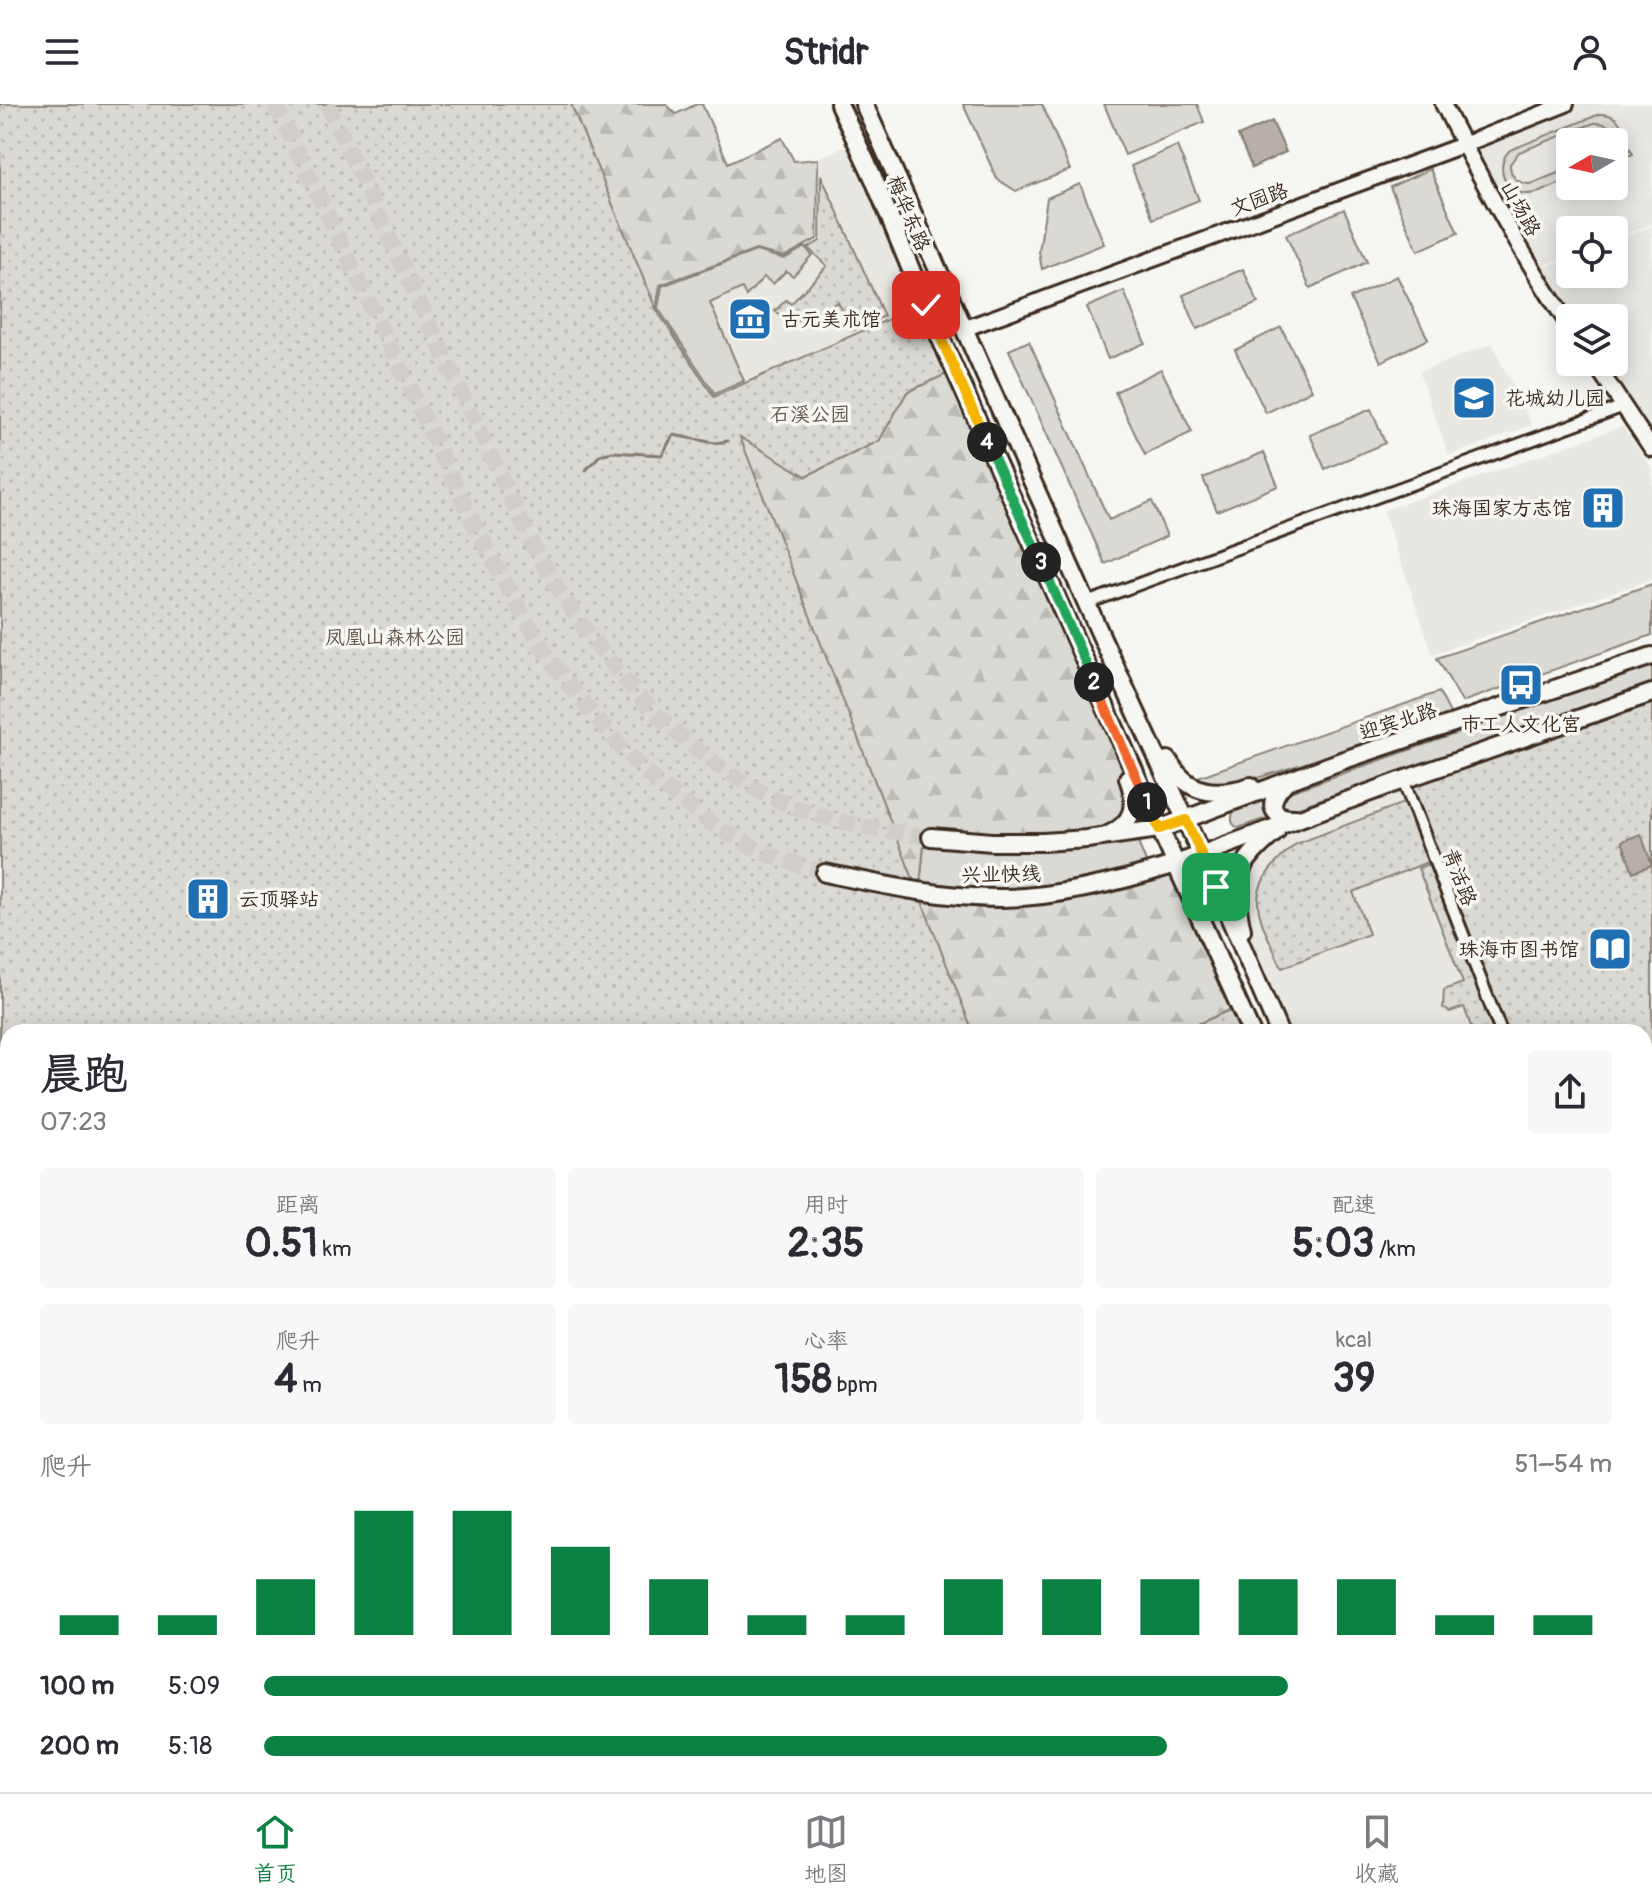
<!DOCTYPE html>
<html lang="zh">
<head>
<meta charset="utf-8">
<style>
	body { margin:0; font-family:Pangolin,"LXGW WenKai TC",sans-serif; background:#f7f7f7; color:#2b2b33; height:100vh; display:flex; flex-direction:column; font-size:30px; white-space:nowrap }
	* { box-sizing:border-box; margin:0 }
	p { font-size:26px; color:#7c7c81 }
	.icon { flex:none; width:44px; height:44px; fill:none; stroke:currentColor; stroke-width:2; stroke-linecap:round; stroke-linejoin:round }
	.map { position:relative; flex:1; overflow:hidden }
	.drawer { position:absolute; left:0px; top:920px; width:1652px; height:768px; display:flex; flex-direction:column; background:#fff; border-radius:24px 24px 0 0; box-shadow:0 4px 20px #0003 }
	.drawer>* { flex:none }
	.needle { width:52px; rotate:261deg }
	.controls { position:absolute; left:1556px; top:24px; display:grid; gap:16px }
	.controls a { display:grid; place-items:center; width:72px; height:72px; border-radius:8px; background:#fff; box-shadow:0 4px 20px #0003; font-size:40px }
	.pin { position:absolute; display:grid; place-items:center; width:68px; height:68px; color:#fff; margin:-34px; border-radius:16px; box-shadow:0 4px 12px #0006 }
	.km { position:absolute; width:40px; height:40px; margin:-20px; border-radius:50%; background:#222; color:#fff; font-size:22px; line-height:40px; text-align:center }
	.round { display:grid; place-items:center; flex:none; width:84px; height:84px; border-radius:8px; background:#f7f7f7 }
	.overview { display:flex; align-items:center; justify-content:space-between; height:136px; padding:0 40px }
	h1 { font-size:44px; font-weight:800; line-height:60px }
	.metrics { display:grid; grid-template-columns:repeat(3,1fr); gap:12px; height:136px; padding:8px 40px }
	.metrics div { display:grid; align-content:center; border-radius:8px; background:#f7f7f7; text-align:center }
	.metrics b { font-size:40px; font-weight:800 }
	.metrics small { font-size:22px; font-weight:400 }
	.metrics p { font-size:22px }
	.chart { height:224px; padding:16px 40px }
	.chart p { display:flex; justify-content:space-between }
	.chart svg { width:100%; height:144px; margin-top:8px; stroke:#0b8043; stroke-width:6 }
	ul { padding:0 40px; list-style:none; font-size:26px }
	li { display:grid; grid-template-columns:128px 96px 1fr; align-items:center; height:60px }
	li i { height:20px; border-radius:10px; background:#0b8043 }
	header { display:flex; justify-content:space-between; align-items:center; height:104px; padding:0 40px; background:#fff; font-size:36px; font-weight:800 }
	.tab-bar { display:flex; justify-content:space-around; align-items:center; height:112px; border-top:2px solid #e1e1e2; background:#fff; font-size:22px; color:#7c7c81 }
	.tab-bar a { display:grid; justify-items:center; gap:4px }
	.tab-bar .active { color:#0b8043 }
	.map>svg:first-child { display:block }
	.built { fill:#e8e7e2; fill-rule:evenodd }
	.green { fill:#dad9d3; stroke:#8a8278; stroke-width:2 }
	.forest { fill:url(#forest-firs); stroke:#8a8278; stroke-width:2 }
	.park { fill:url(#park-dots); stroke:#8a8278; stroke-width:2 }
	.water { fill:#b6b0a9; stroke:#857a71; stroke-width:2 }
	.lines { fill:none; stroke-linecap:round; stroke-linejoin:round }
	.stream { stroke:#857a71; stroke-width:3 }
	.primary-tunnel { stroke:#d1cdc8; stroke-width:16; stroke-dasharray:16 8; stroke-linecap:butt }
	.street-casing { stroke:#3b2a1e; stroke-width:16 }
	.secondary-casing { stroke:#3b2a1e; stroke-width:20 }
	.primary-casing { stroke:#3b2a1e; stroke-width:22 }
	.street { stroke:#f6f6f2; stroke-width:10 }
	.secondary { stroke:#f6f6f2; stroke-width:14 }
	.primary { stroke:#f6f6f2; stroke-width:16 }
	.split-1-casing { stroke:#fff; stroke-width:16 }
	.split-2-casing { stroke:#fff; stroke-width:16 }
	.split-3-casing { stroke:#fff; stroke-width:16 }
	.split-4-casing { stroke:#fff; stroke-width:16 }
	.split-5-casing { stroke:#fff; stroke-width:16 }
	.split-1 { stroke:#f5b400; stroke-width:10 }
	.split-2 { stroke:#f0652b; stroke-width:10 }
	.split-3 { stroke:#22a559; stroke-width:10 }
	.split-4 { stroke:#22a559; stroke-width:10 }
	.split-5 { stroke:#f5b400; stroke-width:10 }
	.labels { text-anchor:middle; stroke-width:7; stroke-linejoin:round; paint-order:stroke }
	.street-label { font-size:20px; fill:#3b2a1e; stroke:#f6f6f2 }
	.poi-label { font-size:20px; fill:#3b2a1e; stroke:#f6f6f2; text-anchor:start }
	.park-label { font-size:20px; fill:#63564b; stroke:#f6f6f2 }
</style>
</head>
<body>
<header><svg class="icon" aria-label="menu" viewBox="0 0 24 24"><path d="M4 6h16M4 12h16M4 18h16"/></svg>Stridr<svg class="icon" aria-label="person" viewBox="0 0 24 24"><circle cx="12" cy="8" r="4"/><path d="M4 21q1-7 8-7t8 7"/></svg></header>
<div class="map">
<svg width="1652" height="1688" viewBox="0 0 1652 1688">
	<defs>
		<pattern id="forest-firs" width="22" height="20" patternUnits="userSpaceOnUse" patternTransform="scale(2)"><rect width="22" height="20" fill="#dad9d3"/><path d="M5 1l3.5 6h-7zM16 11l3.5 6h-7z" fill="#bcbab5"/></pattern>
		<pattern id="park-dots" width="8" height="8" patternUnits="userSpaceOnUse" patternTransform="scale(2)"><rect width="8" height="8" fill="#dad9d3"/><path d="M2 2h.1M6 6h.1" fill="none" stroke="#bcbab5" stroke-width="1.8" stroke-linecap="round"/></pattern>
	</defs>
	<rect width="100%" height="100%" fill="#f6f6f2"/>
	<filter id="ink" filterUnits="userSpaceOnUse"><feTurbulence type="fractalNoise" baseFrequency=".0125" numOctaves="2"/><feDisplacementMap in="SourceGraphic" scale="16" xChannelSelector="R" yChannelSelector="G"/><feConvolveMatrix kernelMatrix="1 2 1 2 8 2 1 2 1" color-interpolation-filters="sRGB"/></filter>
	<g filter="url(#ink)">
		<g class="built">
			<path d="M1566,0H1652V120L1614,134V126H1570V151L1533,166L1472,56L1477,35ZM1570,38H1614V82H1570Z"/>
			<path d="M856,37L925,199L714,293L656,205L660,181L756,146L784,153L817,135L818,54Z"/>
			<path d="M1652,122V340L1596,258H1614V214H1570L1535,167L1570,153V170H1614V136Z"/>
			<path d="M1492,240L1532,321L1449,352L1419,268Z"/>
			<path d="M1623,322L1652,365V475L1433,550L1383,407Z"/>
			<path d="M1403,676L1501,928H1279L1243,827L1240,768L1289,718Z"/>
			<path d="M1652,1570V1688H1642L1632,1680H1644V1573Z"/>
			<path d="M896,1680H1098L1102,1688H899Z"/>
			<path d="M1323,1680H1579L1582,1688H1305Z"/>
		</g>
		<g class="green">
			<path d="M963,0H1042L1070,66L1016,87L997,75Z"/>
			<path d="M1104,0H1197L1204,18L1125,51Z"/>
			<path d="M1600,10C1618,9 1626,24 1623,41L1629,42L1633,50L1614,57C1614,39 1621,18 1594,19L1519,48L1510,60C1510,73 1518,80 1531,80L1570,64V75C1557,80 1540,91 1526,90C1504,88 1494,61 1510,46Z"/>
			<path d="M1177,42L1199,96L1153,115L1131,62Z"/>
			<path d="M1430,65L1458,129L1418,147L1390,83Z"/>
			<path d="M1080,80L1104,140L1042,165L1039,148L1047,94Z"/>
			<path d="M1344,105L1367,158L1310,184L1286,131Z"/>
			<path d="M805,143L812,151L793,172L786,167L773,180L764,173L746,192L742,184L710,199L744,277L715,290L658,204L662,182L756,147L784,155Z"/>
			<path d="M1243,165L1258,199L1197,225L1183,191Z"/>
			<path d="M1397,172L1428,235L1381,258L1350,194Z"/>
			<path d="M1124,187L1145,239L1108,255L1087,203Z"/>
			<path d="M1281,223L1312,286L1266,309L1235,246Z"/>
			<path d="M1029,237L1109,416L1152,397L1167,432L1105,460L1009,246Z"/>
			<path d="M1161,265L1192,328L1145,351L1115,288Z"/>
			<path d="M1371,305L1385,339L1325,365L1310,331Z"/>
			<path d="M1264,348L1278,382L1217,407L1203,374Z"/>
			<path d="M1652,480V531L1462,598L1437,554Z"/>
			<path d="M1652,561V581L1238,724C1231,720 1231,716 1233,708Z"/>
			<path d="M1439,588L1452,613L1339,651L1315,656L1226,684L1204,682L1198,673Z"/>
			<path d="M1137,736L1148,763C1103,772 1058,782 1013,784C981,786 951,784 920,781L924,741C995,745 1066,745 1137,736Z"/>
		</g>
		<g class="forest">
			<path d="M0,0H666L676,10L697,0H702L728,59L782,34L794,57L818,55L817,135L784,153L756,146L660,181L656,205L740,332L806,372L879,337L907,288L955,266L1159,725L1139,729L931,733L924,741L920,781L999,794L1176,760L1239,902L1180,928H8V1680H864L867,1688H0Z"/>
			<path d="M1099,1680H1258L1262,1688H1102Z"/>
		</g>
		<g class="park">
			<path d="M0,0H571L656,205L714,293L925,199L955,266L907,288L879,337L806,372L740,333L973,928H8V1680H864L867,1688H0Z"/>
			<path d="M821,71L884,212L852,227L838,198L790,220L775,207L786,196L791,200L827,162L808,144L820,137Z"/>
			<path d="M1652,590V1078L1644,1081V928H1502L1403,676Z"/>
			<path d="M1406,698L1430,757L1353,788L1369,830L1282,864C1256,806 1239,788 1296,740Z"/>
			<path d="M1433,758L1499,928H1473L1464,903L1450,908L1443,904L1444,886L1463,879L1418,764Z"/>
			<path d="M1239,902L1251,928H1180Z"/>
			<path d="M1652,1095V1570L1644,1573V1098Z"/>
		</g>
		<g class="water">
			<path d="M1272,17L1286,48L1252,64L1238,32Z"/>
			<path d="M1641,730L1652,761L1633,768L1622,737Z"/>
		</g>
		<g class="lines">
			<path class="stream" d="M586,366L600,351L612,348L662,351L673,331L715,339L728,337"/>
			<g class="primary-tunnel">
				<path d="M275,0L475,422L510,488L548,553L580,595L623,645L656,677L714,722L766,750L825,769"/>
				<path d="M327,0L534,444C594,550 677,656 794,703C838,720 885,727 931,733"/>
			</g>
			<g class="street-casing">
				<g id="street">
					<path d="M1087,499L1624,302"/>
					<path d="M1403,676L1501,928"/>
					<path d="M1301,1688L1318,1680"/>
				</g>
			</g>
			<g class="secondary-casing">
				<g id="secondary">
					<path d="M1443,0C1481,76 1522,152 1570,223"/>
					<path d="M966,224L1463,41L1566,0"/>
					<path d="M1594,258L1652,345"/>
					<path d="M1644,1081L1652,1078"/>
				</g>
			</g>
			<g class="primary-casing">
				<g id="primary">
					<path d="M839,0L873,73L923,195L1251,928"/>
					<path d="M864,0L1103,536L1215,780L1279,928"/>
					<path d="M1168,656C1188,691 1215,693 1251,682"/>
					<path d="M1284,680C1268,695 1268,715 1295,714"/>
					<path d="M1108,731C1134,719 1138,700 1128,674"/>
					<path d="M931,733L992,738H1043L1087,735L1159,725L1341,657L1652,552"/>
					<path d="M825,769C883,781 942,794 1002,794C1060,793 1120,778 1176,760L1403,676L1652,589"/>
					<path d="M1242,826C1231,777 1236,760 1276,728"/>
					<path d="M1579,1680L1583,1688"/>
					<path d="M1615,1680L1619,1688"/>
				</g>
			</g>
			<use href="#street" class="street"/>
			<use href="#secondary" class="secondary"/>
			<use href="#primary" class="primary"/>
		</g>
	</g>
	<g class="lines" filter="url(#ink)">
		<g class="split-1-casing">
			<path id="split-1" d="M1147,698L1159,725L1186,716L1216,783"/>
		</g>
		<g class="split-2-casing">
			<path id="split-2" d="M1094,578L1147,698"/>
		</g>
		<g class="split-3-casing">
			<path id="split-3" d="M1041,458L1094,578"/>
		</g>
		<g class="split-4-casing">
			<path id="split-4" d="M987,338L1041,458"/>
		</g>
		<g class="split-5-casing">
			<path id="split-5" d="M926,201L987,338"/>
		</g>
		<use href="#split-1" class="split-1"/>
		<use href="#split-2" class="split-2"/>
		<use href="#split-3" class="split-3"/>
		<use href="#split-4" class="split-4"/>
		<use href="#split-5" class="split-5"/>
	</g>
	<defs>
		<g id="museum-square" transform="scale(2.3)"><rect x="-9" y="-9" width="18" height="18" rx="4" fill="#1f6fb2" stroke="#f6f6f2"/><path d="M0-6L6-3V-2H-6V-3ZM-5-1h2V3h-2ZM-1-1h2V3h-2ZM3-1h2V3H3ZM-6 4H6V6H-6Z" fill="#fff"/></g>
		<g id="school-square" transform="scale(2.3)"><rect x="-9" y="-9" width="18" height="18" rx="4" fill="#1f6fb2" stroke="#f6f6f2"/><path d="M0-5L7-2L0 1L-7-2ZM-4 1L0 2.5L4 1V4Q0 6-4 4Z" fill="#fff"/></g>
		<g id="building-square" transform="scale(2.3)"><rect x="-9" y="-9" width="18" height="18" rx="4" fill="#1f6fb2" stroke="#f6f6f2"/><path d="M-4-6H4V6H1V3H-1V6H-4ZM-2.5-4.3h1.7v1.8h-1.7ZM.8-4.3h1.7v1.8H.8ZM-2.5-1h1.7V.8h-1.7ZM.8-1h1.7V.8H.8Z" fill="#fff"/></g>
		<g id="bus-square" transform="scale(2.3)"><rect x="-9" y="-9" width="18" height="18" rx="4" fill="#1f6fb2" stroke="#f6f6f2"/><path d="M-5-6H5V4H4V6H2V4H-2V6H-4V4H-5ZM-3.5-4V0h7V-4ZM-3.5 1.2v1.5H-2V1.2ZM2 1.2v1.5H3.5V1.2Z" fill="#fff"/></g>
		<g id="library-square" transform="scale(2.3)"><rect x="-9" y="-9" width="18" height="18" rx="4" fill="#1f6fb2" stroke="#f6f6f2"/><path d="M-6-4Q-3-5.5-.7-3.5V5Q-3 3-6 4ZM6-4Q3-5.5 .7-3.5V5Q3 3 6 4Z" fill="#fff"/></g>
	</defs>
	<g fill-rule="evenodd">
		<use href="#museum-square" x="750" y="215"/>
		<use href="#school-square" x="1474" y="294"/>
		<use href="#building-square" x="1603" y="404"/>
		<use href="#bus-square" x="1521" y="581"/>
		<use href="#building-square" x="208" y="795"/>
		<use href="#library-square" x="1610" y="845"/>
	</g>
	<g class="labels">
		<g class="street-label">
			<text transform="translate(1259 95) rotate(-20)" y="7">文园路</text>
			<text transform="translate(1521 104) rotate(61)" y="7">山场路</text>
			<text transform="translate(909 109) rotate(67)" y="7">梅华东路</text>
			<text transform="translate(1398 617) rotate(-18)" y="7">迎宾北路</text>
			<text transform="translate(1001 770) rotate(-1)" y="7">兴业快线</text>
			<text transform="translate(1460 773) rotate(69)" y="7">青活路</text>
		</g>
		<g class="poi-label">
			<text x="781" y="222">古元美术馆</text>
			<text x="1505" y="301">花城幼儿园</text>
			<text x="1572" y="411" text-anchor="end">珠海国家方志馆</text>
			<text x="1521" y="627" text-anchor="middle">市工人文化宫</text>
			<text x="239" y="802">云顶驿站</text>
			<text x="1579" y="852" text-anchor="end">珠海市图书馆</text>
		</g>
		<g class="park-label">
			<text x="810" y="317">石溪公园</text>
			<text x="395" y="540">凤凰山森林公园</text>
		</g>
	</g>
</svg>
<div class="controls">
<a><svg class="needle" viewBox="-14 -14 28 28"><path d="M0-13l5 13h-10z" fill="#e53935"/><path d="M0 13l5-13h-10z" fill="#7c7c81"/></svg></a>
<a><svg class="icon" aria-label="locate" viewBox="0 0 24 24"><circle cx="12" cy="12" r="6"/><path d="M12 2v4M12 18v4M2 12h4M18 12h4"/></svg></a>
<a><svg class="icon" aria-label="layers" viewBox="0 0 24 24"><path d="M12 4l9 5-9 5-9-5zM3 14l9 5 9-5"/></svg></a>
</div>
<div class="pin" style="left:1216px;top:783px;background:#1e9e55"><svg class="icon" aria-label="arrive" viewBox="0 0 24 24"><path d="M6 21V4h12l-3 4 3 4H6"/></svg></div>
<div class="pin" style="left:926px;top:201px;background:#d93025"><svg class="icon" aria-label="check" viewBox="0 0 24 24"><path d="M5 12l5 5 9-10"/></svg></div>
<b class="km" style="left:1147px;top:698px">1</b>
<b class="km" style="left:1094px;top:578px">2</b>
<b class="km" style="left:1041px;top:458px">3</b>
<b class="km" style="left:987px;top:338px">4</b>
<section class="drawer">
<div class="overview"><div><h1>晨跑</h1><p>07:23</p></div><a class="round"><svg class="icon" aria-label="share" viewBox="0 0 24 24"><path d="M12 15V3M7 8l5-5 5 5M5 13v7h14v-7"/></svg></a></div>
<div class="metrics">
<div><p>距离</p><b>0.51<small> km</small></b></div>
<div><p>用时</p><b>2:35</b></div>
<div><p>配速</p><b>5:03<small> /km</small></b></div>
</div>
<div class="metrics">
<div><p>爬升</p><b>4<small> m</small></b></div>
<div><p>心率</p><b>158<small> bpm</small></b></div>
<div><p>kcal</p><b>39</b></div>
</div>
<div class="chart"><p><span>爬升</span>51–54 m</p>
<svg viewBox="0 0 160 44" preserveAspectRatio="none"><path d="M5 44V38M15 44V38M25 44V27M35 44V6M45 44V6M55 44V17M65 44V27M75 44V38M85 44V38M95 44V27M105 44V27M115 44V27M125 44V27M135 44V27M145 44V38M155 44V38"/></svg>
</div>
<ul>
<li><b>100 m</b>5:09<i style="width:76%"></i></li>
<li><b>200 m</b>5:18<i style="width:67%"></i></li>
</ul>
</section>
</div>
<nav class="tab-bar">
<a class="active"><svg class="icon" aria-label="home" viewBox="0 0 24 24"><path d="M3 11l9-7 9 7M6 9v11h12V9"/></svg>首页</a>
<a><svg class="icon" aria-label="map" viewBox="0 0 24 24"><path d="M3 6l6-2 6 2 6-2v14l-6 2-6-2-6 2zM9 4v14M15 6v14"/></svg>地图</a>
<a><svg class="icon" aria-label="saved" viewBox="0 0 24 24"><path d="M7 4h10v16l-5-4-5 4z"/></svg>收藏</a>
</nav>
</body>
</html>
